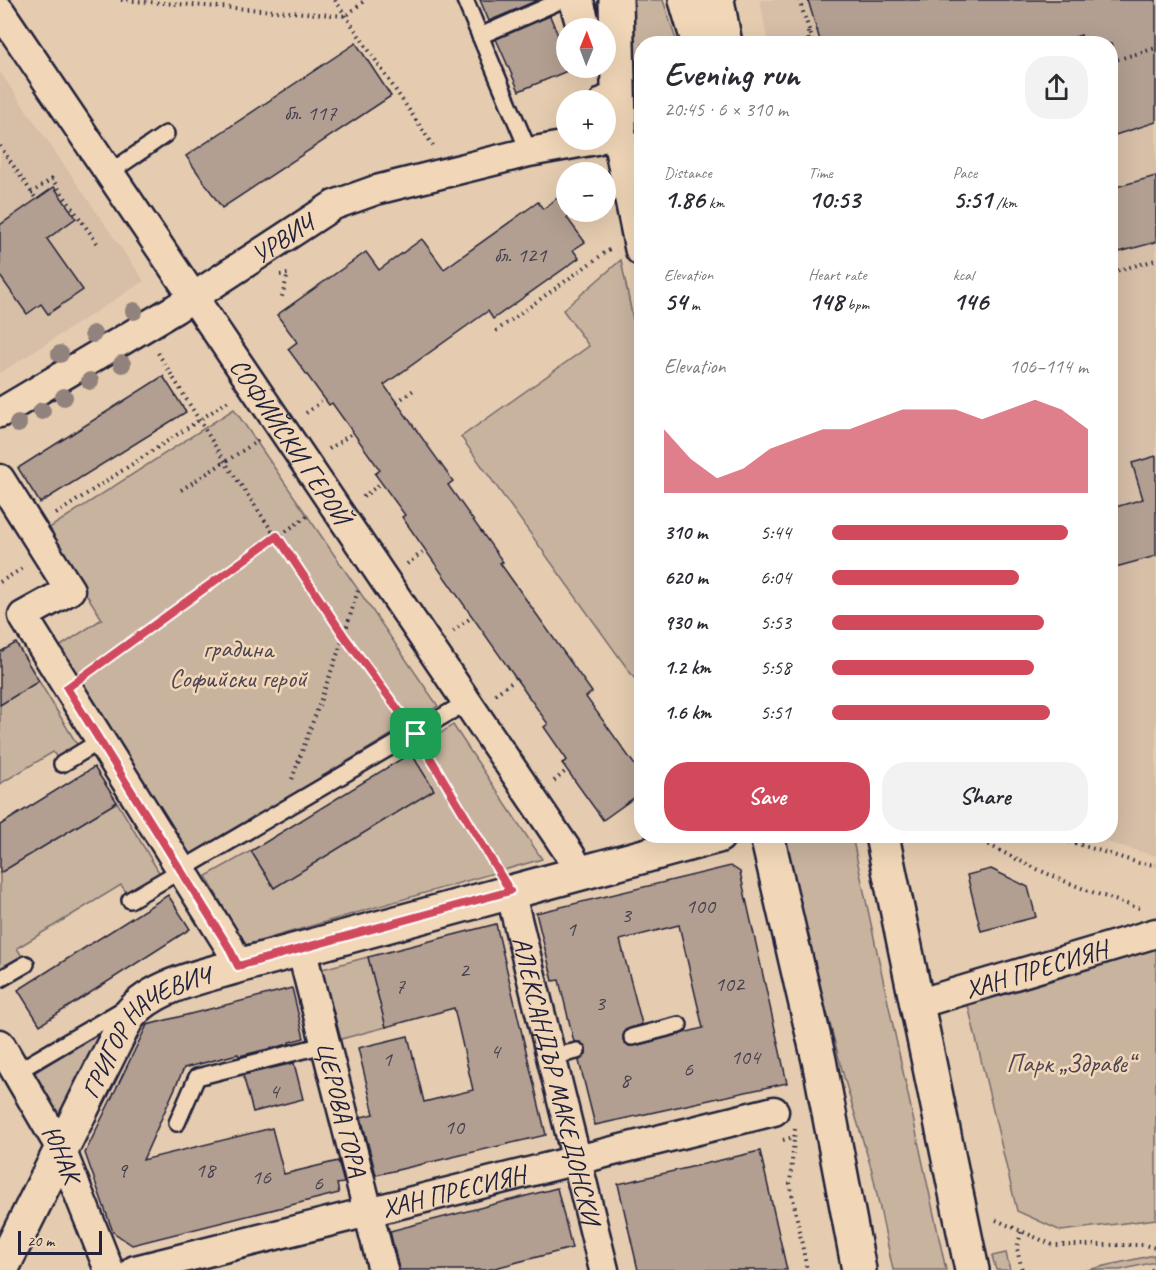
<!DOCTYPE html>
<html lang="en">
<head>
<meta charset="utf-8">
<style>
	body { margin:0; font-family:Caveat,sans-serif; background:#f2f2f3; color:#2b2b33; height:100vh; display:flex; flex-direction:column; font-size:22px; white-space:nowrap }
	* { box-sizing:border-box; margin:0 }
	p { font-size:20px; color:#7c7c81 }
	.icon { flex:none; width:33px; height:33px; fill:none; stroke:currentColor; stroke-width:2; stroke-linecap:round; stroke-linejoin:round }
	.map { position:relative; flex:1; overflow:hidden }
	.side { position:absolute; left:634px; top:36px; width:484px; height:807px; display:flex; flex-direction:column; background:#fff; border-radius:24px; box-shadow:0 6px 24px #0002 }
	.side>* { flex:none }
	.needle { width:39px; rotate:1deg }
	.controls { position:absolute; left:556px; top:18px; display:grid; gap:12px }
	.controls a { display:grid; place-items:center; width:60px; height:60px; border-radius:50%; background:#fff; box-shadow:0 6px 24px #0002; font-size:30px }
	.scale { position:absolute; left:18px; bottom:15px; width:84px; box-sizing:border-box; padding-left:6px; border:3px solid #22223b; border-top:0; font-size:16px; line-height:21px; white-space:nowrap; color:#22223b; -webkit-text-stroke:4px #f1d7b8; paint-order:stroke }
	.pin { position:absolute; display:grid; place-items:center; width:51px; height:51px; color:#fff; margin:-26px; border-radius:12px; box-shadow:0 3px 9px #0006 }
	.round { display:grid; place-items:center; flex:none; width:63px; height:63px; border-radius:24px; background:#f2f2f3 }
	.summary { display:flex; align-items:center; justify-content:space-between; height:102px; padding:0 30px }
	h1 { font-size:33px; font-weight:700; line-height:45px }
	.metrics { display:grid; grid-template-columns:repeat(3,1fr); gap:9px; height:102px; padding:6px 30px }
	.metrics div { display:grid; align-content:center }
	.metrics b { font-size:26px; font-weight:700 }
	.metrics small { font-size:16px; font-weight:400 }
	.metrics p { font-size:16px }
	.chart { height:168px; padding:12px 30px }
	.chart p { display:flex; justify-content:space-between }
	.chart svg { width:100%; height:108px; margin-top:6px; fill:#d1495b; opacity:.7 }
	.primary-button { display:flex; gap:12px; margin-top:auto; padding:12px 30px }
	.primary-button a { flex:1; height:69px; border-radius:24px; background:#d1495b; color:#fff; font-size:24px; font-weight:700; line-height:69px; text-align:center }
	.primary-button a+a { background:#f2f2f3; color:#2b2b33 }
	ul { padding:0 30px; list-style:none; font-size:20px }
	li { display:grid; grid-template-columns:96px 72px 1fr; align-items:center; height:45px }
	li i { height:15px; border-radius:8px; background:#d1495b }
	.map>svg:first-child { display:block }
	.built { fill:#d6bea7 }
	.green { fill:#c8b39f; stroke:#756a6d; stroke-width:1.5 }
	.building { fill:#b29f91; stroke:#22223b; stroke-width:1.5; fill-rule:evenodd }
	.lines { fill:none; stroke-linecap:round; stroke-linejoin:round }
	.service-casing { stroke:#22223b; stroke-width:20 }
	.minor-casing { stroke:#22223b; stroke-width:33 }
	.tertiary-casing { stroke:#22223b; stroke-width:38 }
	.primary-casing { stroke:#22223b; stroke-width:38 }
	.path { stroke:#22223b; stroke-width:4; stroke-dasharray:1.5 4.5; stroke-linecap:butt }
	.service { stroke:#f1d7b8; stroke-width:15 }
	.minor { stroke:#f1d7b8; stroke-width:28 }
	.tertiary { stroke:#f1d7b8; stroke-width:33 }
	.primary { stroke:#f1d7b8; stroke-width:33 }
	.tree { fill:#91827d }
	.route-casing { stroke:#fff; stroke-width:12 }
	.route { stroke:#d1495b; stroke-width:8 }
	.labels { text-anchor:middle; stroke-width:5; stroke-linejoin:round; paint-order:stroke }
	.number-label { font-size:22px; fill:#464150 }
	.street-label { font-size:26px; fill:#22223b; stroke:#f1d7b8 }
	.park-label { font-size:26px; fill:#4c4654; stroke:#f1d7b8 }
</style>
</head>
<body>
<div class="map">
<svg width="1156" height="1270" viewBox="0 0 1156 1270">
	<rect width="100%" height="100%" fill="#e5ccb0"/>
	<filter id="ink" filterUnits="userSpaceOnUse"><feTurbulence type="fractalNoise" baseFrequency=".0167" numOctaves="2"/><feDisplacementMap in="SourceGraphic" scale="12" xChannelSelector="R" yChannelSelector="G"/><feConvolveMatrix kernelMatrix="1 2 1 2 8 2 1 2 1" color-interpolation-filters="sRGB"/></filter>
	<g filter="url(#ink)">
		<g class="built">
			<path d="M760,0H1156V856L1086,836H1112V44L768,43Z"/>
			<path d="M0,72L144,281L0,373Z"/>
		</g>
		<g class="green">
			<path d="M627,0H663L677,43L642,44V152H640L635,126Z"/>
			<path d="M621,260L642,364V689L461,437L589,346L563,310Z"/>
			<path d="M234,409L438,706L187,859L59,647L102,619L46,530Z"/>
			<path d="M39,681L78,746L57,758L53,752L0,784V705Z"/>
			<path d="M453,725L542,859L245,945L206,876L251,851L274,888L411,753Z"/>
			<path d="M117,802L160,874L127,893L121,885L17,948L23,958L0,972V873Z"/>
			<path d="M786,836H852L946,1270H893L872,1171L845,1081L784,849V837Z"/>
			<path d="M1156,948V1219L1061,1231L1017,1211L968,1005Z"/>
			<path d="M368,957L386,1027L341,1039L322,969Z"/>
			<path d="M115,1021L61,1126L31,1075Z"/>
			<path d="M1006,1253L1010,1270H996L992,1256Z"/>
			<path d="M1154,1255L1155,1262L1120,1270H1087Z"/>
		</g>
		<g class="building">
			<path d="M480,0H538L489,21Z"/>
			<path d="M808,0H1156V122L1112,136V44H1084L1081,35L1055,44H821Z"/>
			<path d="M550,16L567,57V68L572,69L519,91L496,39Z"/>
			<path d="M356,43L391,96L222,208L186,156Z"/>
			<path d="M1156,176V242L1112,254V188Z"/>
			<path d="M54,187L76,218L47,239L83,290L48,314L41,304L27,314L0,276V225Z"/>
			<path d="M560,196L567,205V212H572L573,214L567,218L585,242L573,250L579,258L493,319L488,311L384,385L453,481L448,485L503,562L500,563L592,692L586,697L642,775V792L603,820L562,763L567,760L544,727L548,724L402,517L405,515L375,474L380,470L332,403L329,405L288,349L297,342L277,315L366,252L379,270L422,239L444,269L538,202L543,209Z"/>
			<path d="M163,376L186,412L40,503L18,468Z"/>
			<path d="M1156,456V556L1112,568V508L1143,499L1132,463Z"/>
			<path d="M16,643L39,681L0,705V652Z"/>
			<path d="M411,753L434,790L274,888L251,851Z"/>
			<path d="M94,767L117,802L0,873V825Z"/>
			<path d="M731,866L740,872L787,1083L595,1125L579,1061L586,1054V1048L580,1042H574L559,980L553,981L536,913ZM679,925L703,1028L634,1046H629L623,1040L625,1030L642,1024L620,940Z"/>
			<path d="M991,869L1028,887L1036,917L981,931L967,875Z"/>
			<path d="M168,895L190,929L40,1025L18,990Z"/>
			<path d="M496,924L546,1135L376,1175L361,1117L374,1114L358,1048L408,1036L424,1102L473,1090L454,1008L386,1027L368,957Z"/>
			<path d="M292,988L304,1038L289,1042V1044L239,1056L238,1054L184,1068L143,1160L272,1128L284,1174L338,1161L344,1183L337,1184L339,1193L132,1245L113,1232L85,1153L147,1025Z"/>
			<path d="M294,1063L303,1099L253,1112L243,1075Z"/>
			<path d="M760,1151L787,1270H638L618,1184Z"/>
			<path d="M557,1188L572,1248L487,1270H399L390,1231Z"/>
		</g>
		<g class="lines">
			<g class="service-casing">
				<g id="service">
					<path d="M465,0L529,152"/>
					<path d="M480,36L562,0"/>
					<path d="M109,173L166,134"/>
					<path d="M62,764L100,741"/>
					<path d="M130,900L467,702"/>
					<path d="M0,979L26,964"/>
					<path d="M632,1037L679,1025"/>
					<path d="M551,1057L577,1051"/>
					<path d="M16,1072L127,1007"/>
					<path d="M177,1123L197,1077L324,1045"/>
				</g>
			</g>
			<g class="minor-casing">
				<g id="minor">
					<path id="s1" d="M0,11L571,856L580,873"/>
					<path id="s2" d="M0,413L175,309L334,205L376,190L529,152L596,140"/>
					<path d="M0,479L70,590L23,616L229,946L238,966"/>
					<path id="s3" d="M510,891L604,1270"/>
					<path id="s4" d="M301,948L383,1270"/>
					<path id="s5" d="M917,1004L1156,933"/>
					<path id="s6" d="M0,1044L61,1149L109,1270"/>
					<path id="s7" d="M135,1270L774,1111"/>
				</g>
			</g>
			<g class="tertiary-casing">
				<g id="tertiary">
					<path id="s8" d="M1,1270L126,1020C148,986 201,977 238,966L718,836"/>
				</g>
			</g>
			<g class="primary-casing">
				<g id="primary">
					<path d="M576,0L584,28"/>
					<path d="M616,0L619,127"/>
					<path d="M686,0L699,44"/>
					<path d="M717,0L725,44"/>
					<path d="M606,103L619,135L642,249"/>
					<path d="M767,836L819,1060L859,1270"/>
					<path d="M882,836L972,1270"/>
				</g>
			</g>
			<g class="path">
				<path d="M121,0L346,16L365,0"/>
				<path d="M335,0L434,147"/>
				<path d="M799,0L814,44"/>
				<path d="M808,32L809,44"/>
				<path d="M1112,61L1156,48"/>
				<path d="M0,146L36,199"/>
				<path d="M31,193L52,179L97,243"/>
				<path d="M1112,272L1156,260"/>
				<path d="M280,275L288,274L281,300"/>
				<path d="M496,331L610,249"/>
				<path d="M158,353L225,462L344,636L403,716"/>
				<path d="M397,402L415,389"/>
				<path d="M306,413L321,402"/>
				<path d="M329,449L353,433"/>
				<path d="M181,490L259,440"/>
				<path d="M363,497L381,483"/>
				<path d="M56,514L230,400"/>
				<path d="M407,564L425,550"/>
				<path d="M0,582L23,568"/>
				<path d="M453,631L472,617"/>
				<path d="M91,671L307,516"/>
				<path d="M495,694L511,683"/>
				<path d="M425,749L496,866"/>
				<path d="M292,779L344,636L358,590"/>
				<path d="M554,781L567,770"/>
				<path d="M973,836C1026,866 1082,891 1140,908"/>
				<path d="M1052,836L1139,863L1156,865"/>
				<path d="M795,1129L790,1183L807,1270"/>
				<path d="M783,1140L794,1137"/>
				<path d="M996,1220L1053,1245H1144L1156,1248"/>
				<path d="M1021,1232L1017,1249L1022,1270"/>
				<path d="M1151,1270L1156,1269"/>
			</g>
			<use href="#service" class="service"/>
			<use href="#minor" class="minor"/>
			<use href="#tertiary" class="tertiary"/>
			<use href="#primary" class="primary"/>
		</g>
		<g class="tree">
			<circle cx="134" cy="311" r="9"/>
			<circle cx="93" cy="334" r="9"/>
			<circle cx="60" cy="354" r="9"/>
			<circle cx="122" cy="364" r="9"/>
			<circle cx="90" cy="381" r="9"/>
			<circle cx="64" cy="397" r="9"/>
			<circle cx="42" cy="411" r="9"/>
			<circle cx="18" cy="424" r="9"/>
		</g>
	</g>
	<g class="lines" filter="url(#ink)">
		<g class="route-casing">
			<path id="route" d="M277,536L344,636L416,734L510,891L238,966L228,946L67,688Z"/>
		</g>
		<use href="#route" class="route"/>
	</g>
	<g class="labels">
		<g class="number-label">
			<text x="310" y="120">бл. 117</text>
			<text x="520" y="262">бл. 121</text>
			<text x="700" y="913">100</text>
			<text x="626" y="922">3</text>
			<text x="571" y="936">1</text>
			<text x="464" y="977">2</text>
			<text x="729" y="991">102</text>
			<text x="400" y="993">7</text>
			<text x="600" y="1010">3</text>
			<text x="495" y="1058">4</text>
			<text x="745" y="1064">104</text>
			<text x="387" y="1066">1</text>
			<text x="688" y="1076">6</text>
			<text x="625" y="1087">8</text>
			<text x="274" y="1098">4</text>
			<text x="454" y="1134">10</text>
			<text x="122" y="1177">9</text>
			<text x="205" y="1177">18</text>
			<text x="261" y="1184">16</text>
			<text x="318" y="1190">6</text>
		</g>
		<g class="street-label">
			<text dy="9" stroke="none"><textPath href="#s2" startOffset="332">УРВИЧ</textPath></text>
			<text dy="9" stroke="none"><textPath href="#s1" startOffset="519">СОФИЙСКИ ГЕРОЙ</textPath></text>
			<text dy="9" stroke="none"><textPath href="#s5" startOffset="124">ХАН ПРЕСИЯН</textPath></text>
			<text dy="9" stroke="none"><textPath href="#s8" startOffset="286">ГРИГОР НАЧЕВИЧ</textPath></text>
			<text dy="9" stroke="none"><textPath href="#s3" startOffset="195">АЛЕКСАНДЪР МАКЕДОНСКИ</textPath></text>
			<text dy="9" stroke="none"><textPath href="#s4" startOffset="166">ЦЕРОВА ГОРА</textPath></text>
			<text dy="9" stroke="none"><textPath href="#s6" startOffset="126">ЮНАК</textPath></text>
			<text dy="9" stroke="none"><textPath href="#s7" startOffset="328">ХАН ПРЕСИЯН</textPath></text>
		</g>
		<g class="park-label">
			<text x="238" y="657">градина<tspan x="238" dy="30">Софийски герой</tspan></text>
			<text x="1070" y="1072">Парк „Здраве“</text>
		</g>
	</g>
</svg>
<div class="controls">
<a><svg class="needle" viewBox="-14 -14 28 28"><path d="M0-13l5 13h-10z" fill="#e53935"/><path d="M0 13l5-13h-10z" fill="#7c7c81"/></svg></a>
<a>+</a>
<a>−</a>
</div>
<div class="scale">20 m</div>
<div class="pin" style="left:416px;top:734px;background:#1e9e55"><svg class="icon" aria-label="arrive" viewBox="0 0 24 24"><path d="M6 21V4h12l-3 4 3 4H6"/></svg></div>
<section class="side">
<div class="summary"><div><h1>Evening run</h1><p>20:45 · 6 × 310 m</p></div><a class="round"><svg class="icon" aria-label="share" viewBox="0 0 24 24"><path d="M12 15V3M7 8l5-5 5 5M5 13v7h14v-7"/></svg></a></div>
<div class="metrics">
<div><p>Distance</p><b>1.86<small> km</small></b></div>
<div><p>Time</p><b>10:53</b></div>
<div><p>Pace</p><b>5:51<small> /km</small></b></div>
</div>
<div class="metrics">
<div><p>Elevation</p><b>54<small> m</small></b></div>
<div><p>Heart rate</p><b>148<small> bpm</small></b></div>
<div><p>kcal</p><b>146</b></div>
</div>
<div class="chart"><p><span>Elevation</span>106–114 m</p>
<svg viewBox="0 0 160 44" preserveAspectRatio="none"><path d="M0 44V18L10 30L20 38L30 34L40 26L50 22L60 18L70 18L80 14L90 10L100 10L110 10L120 14L130 10L140 6L150 10L160 18V44z"/></svg>
</div>
<ul>
<li><b>310 m</b>5:44<i style="width:92%"></i></li>
<li><b>620 m</b>6:04<i style="width:73%"></i></li>
<li><b>930 m</b>5:53<i style="width:83%"></i></li>
<li><b>1.2 km</b>5:58<i style="width:79%"></i></li>
<li><b>1.6 km</b>5:51<i style="width:85%"></i></li>
</ul>
<div class="primary-button"><a>Save</a><a>Share</a></div>
</section>
</div>
</body>
</html>
